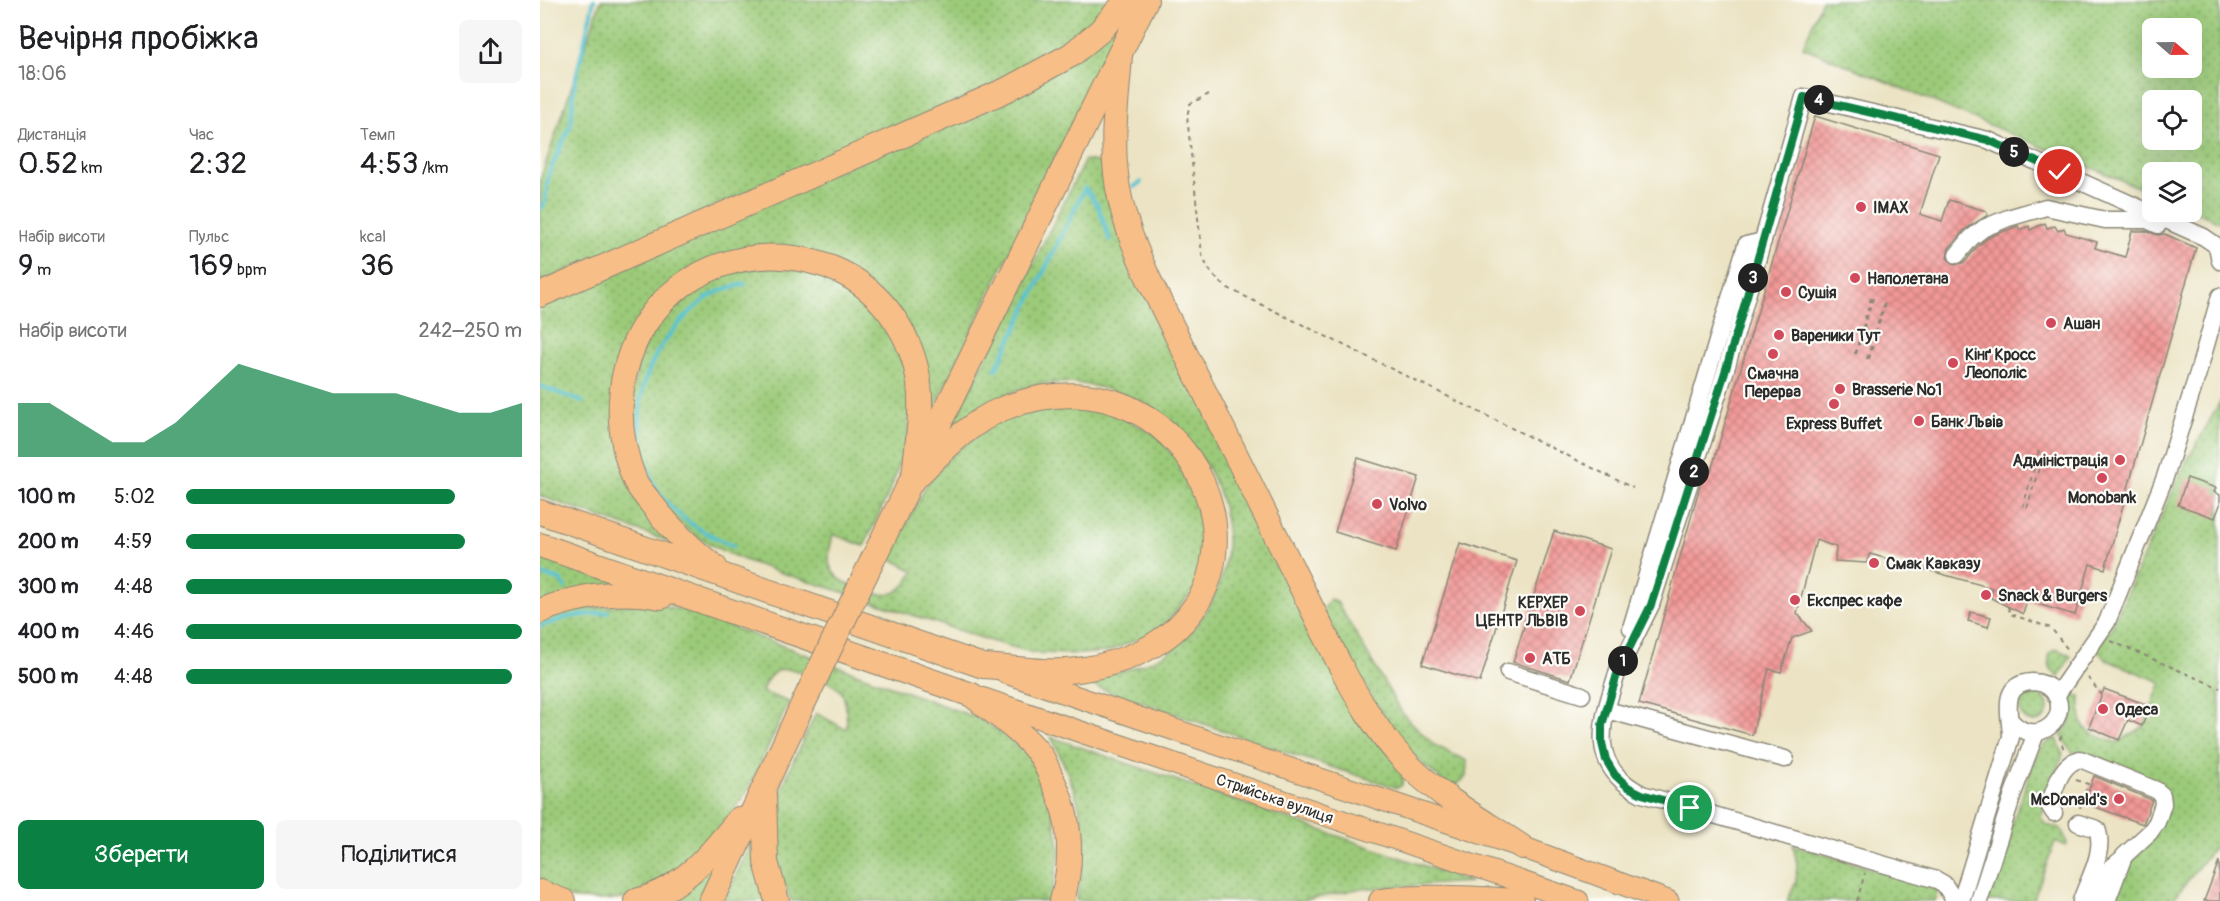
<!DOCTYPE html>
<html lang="uk">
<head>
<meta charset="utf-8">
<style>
	body { margin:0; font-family:Pangolin,sans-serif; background:#f6f6f6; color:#202124; height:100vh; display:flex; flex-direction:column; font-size:22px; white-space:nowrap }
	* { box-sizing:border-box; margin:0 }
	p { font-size:20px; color:#757577 }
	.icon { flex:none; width:33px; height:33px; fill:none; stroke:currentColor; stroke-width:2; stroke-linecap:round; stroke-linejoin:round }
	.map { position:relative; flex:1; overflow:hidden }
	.drawer { display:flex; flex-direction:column; background:#fff; width:540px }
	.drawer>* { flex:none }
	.needle { width:39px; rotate:110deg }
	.controls { position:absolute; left:1602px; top:18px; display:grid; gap:12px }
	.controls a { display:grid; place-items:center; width:60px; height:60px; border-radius:9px; background:#fff; box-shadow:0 6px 24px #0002; font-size:30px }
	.pin { position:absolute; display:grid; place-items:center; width:51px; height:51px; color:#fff; margin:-26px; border:3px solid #fff; border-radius:50%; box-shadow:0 2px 6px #0007 }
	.km { position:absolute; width:30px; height:30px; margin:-15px; border-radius:50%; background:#222; color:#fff; font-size:16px; line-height:30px; text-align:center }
	.round { display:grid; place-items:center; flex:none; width:63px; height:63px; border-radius:9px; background:#f6f6f6 }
	.summary { display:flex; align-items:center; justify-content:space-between; height:102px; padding:0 18px }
	h1 { font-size:33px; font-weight:600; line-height:45px }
	.figures { display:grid; grid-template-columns:repeat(3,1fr); gap:9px; height:102px; padding:6px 18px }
	.figures div { display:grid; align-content:center }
	.figures b { font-size:30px; font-weight:600 }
	.figures small { font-size:16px; font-weight:400 }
	.figures p { font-size:16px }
	.chart { height:168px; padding:12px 18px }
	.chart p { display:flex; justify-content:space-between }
	.chart svg { width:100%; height:108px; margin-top:6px; fill:#0b8043; opacity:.7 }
	.primary-button { display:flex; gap:12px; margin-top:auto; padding:12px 18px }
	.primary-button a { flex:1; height:69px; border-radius:9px; background:#0b8043; color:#fff; font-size:24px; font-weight:600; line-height:69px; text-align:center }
	.primary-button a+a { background:#f6f6f6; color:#202124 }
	ul { padding:0 18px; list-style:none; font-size:20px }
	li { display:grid; grid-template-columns:96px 72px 1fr; align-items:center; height:45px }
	li i { height:15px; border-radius:8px; background:#0b8043 }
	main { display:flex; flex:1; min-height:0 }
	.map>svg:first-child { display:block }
	.grass { fill:url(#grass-dots); stroke:#637a52; stroke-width:1.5; fill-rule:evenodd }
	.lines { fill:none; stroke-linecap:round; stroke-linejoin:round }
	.stream { stroke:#57c2d2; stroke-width:4 }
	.building { fill:url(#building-cross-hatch) }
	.minor-casing { stroke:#8b8777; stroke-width:19 }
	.major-casing { stroke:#8b8777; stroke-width:23 }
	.highway-casing { stroke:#8b8777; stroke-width:26 }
	.path { stroke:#8b8777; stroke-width:2; stroke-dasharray:4.5 4.5; stroke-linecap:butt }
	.minor { stroke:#fff; stroke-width:16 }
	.major { stroke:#f7be87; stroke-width:21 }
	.highway { stroke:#f7be87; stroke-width:24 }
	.highway-bridge-casing { stroke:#8b8777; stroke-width:26; stroke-linecap:butt }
	.highway-bridge { stroke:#f7be87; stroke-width:24 }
	.route-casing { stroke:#fff; stroke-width:12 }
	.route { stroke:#0b8043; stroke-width:8 }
	.poi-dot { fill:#d1495b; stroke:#fdfcf7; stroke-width:2 }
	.labels { text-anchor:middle; stroke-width:4.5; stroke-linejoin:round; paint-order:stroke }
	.poi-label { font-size:16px; font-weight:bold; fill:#2b2b2b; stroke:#fdfcf7; text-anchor:start }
	.street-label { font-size:16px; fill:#2b2b2b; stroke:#fdfcf7 }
</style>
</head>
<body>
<main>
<section class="drawer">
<div class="summary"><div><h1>Вечірня пробіжка</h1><p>18:06</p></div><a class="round"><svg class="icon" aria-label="share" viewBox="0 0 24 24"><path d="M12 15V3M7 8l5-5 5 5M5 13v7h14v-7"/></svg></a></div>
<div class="figures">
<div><p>Дистанція</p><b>0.52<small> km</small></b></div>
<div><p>Час</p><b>2:32</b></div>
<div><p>Темп</p><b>4:53<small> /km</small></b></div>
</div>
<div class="figures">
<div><p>Набір висоти</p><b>9<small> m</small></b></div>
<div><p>Пульс</p><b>169<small> bpm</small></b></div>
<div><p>kcal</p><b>36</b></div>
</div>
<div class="chart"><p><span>Набір висоти</span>242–250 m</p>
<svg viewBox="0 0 160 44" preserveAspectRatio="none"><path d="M0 44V22L10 22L20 30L30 38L40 38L50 30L60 18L70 6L80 10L90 14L100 18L110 18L120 18L130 22L140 26L150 26L160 22V44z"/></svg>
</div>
<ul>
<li><b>100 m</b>5:02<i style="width:80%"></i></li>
<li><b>200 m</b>4:59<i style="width:83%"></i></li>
<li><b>300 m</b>4:48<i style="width:97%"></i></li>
<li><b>400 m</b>4:46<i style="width:100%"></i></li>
<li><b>500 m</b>4:48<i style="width:97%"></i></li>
</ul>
<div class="primary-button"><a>Зберегти</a><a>Поділитися</a></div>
</section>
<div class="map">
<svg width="1680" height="901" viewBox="0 0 1680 901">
	<defs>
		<pattern id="grass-dots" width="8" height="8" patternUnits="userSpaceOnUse" patternTransform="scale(1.5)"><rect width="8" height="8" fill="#9bca79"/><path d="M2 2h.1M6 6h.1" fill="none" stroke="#7fa463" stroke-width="1.8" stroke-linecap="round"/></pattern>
		<pattern id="building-cross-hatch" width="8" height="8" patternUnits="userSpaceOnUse" patternTransform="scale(1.5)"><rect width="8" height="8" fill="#f29998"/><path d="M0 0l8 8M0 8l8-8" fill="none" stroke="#c47d7c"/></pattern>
	</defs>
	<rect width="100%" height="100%" fill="#fdfcf7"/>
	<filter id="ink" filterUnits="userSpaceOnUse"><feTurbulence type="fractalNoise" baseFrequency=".0167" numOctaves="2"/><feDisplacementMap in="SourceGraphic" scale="12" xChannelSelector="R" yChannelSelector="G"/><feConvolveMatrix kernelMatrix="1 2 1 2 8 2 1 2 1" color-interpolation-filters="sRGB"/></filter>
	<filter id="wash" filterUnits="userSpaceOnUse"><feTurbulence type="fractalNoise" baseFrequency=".008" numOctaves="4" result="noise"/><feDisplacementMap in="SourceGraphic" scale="24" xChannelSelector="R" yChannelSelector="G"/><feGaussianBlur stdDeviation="1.35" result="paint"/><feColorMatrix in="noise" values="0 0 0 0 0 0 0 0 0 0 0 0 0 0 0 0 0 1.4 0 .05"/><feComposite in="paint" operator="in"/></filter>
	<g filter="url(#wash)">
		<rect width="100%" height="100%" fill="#ebe3c3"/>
		<g class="grass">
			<path d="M61,0H574L531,46L493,68L0,282V180Z"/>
			<path d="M1282,0H1680V222L1652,210V172H1612V193L1263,47ZM1612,28H1652V68H1612ZM1612,100H1652V140H1612Z"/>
			<path d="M582,20L385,427L374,335L265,253L119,296L73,418L133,543L0,496V301L496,84Z"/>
			<path d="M545,160L563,163L575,221L863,776L862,785L857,788L754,755L539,681C573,674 614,666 641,643C654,631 665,614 673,599C703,540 683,473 637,429C630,423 624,416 617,411C587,391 543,380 508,383C472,386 442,407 412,425Z"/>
			<path d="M239,266L300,280L349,322L370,380L368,438L351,488L324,546L293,534C291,544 287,556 290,566C295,578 304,582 315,587C341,598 360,600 374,571L349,558L386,486L408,458L461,418L513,402L564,408L618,436L655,485L666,537L656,587L620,630L567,652L540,654L494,653L454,642C399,624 344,606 290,588C247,574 182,558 147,529C139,522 116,499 110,490C106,484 105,475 103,468C89,430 89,395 100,357C112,318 152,284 190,273C205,268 223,268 239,266Z"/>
			<path d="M1680,402V839L1632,901H1572L1585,866L1627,797C1605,784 1556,749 1532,752L1521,735C1531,724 1534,710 1530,696H1540C1538,733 1546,731 1577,743L1604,726L1621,682L1567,660L1555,649L1571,629L1642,470Z"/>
			<path d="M0,555L96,588L0,603Z"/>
			<path d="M790,599L797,602L862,713L894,745L927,761L926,777L912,789L865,749L809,661L782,612Z"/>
			<path d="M108,603L149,611L442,720L460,732L486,753L500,773L510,797L520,851L510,901H251C241,876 233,852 234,825C237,789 261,745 276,713L305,729L307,725C306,715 307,702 302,693C297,685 287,681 278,678C255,668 231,660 222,692L249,702L209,788L173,841L102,894L81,899L55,900L31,898L0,886V618L21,610Z"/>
			<path d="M1515,649L1531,655L1519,677C1510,670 1508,666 1509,654Z"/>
			<circle cx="1494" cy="708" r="14"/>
			<path d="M511,737L931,882L818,889L761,901H536C552,833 542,798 511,737Z"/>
			<path d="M1517,738L1523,754L1501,818L1505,824L1522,830L1527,843L1526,846L1515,842L1493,901H1445L1494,761L1503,745Z"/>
			<path d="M213,838L226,901H184Z"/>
			<path d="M1253,845L1398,889L1395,901H1247L1256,882L1257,864Z"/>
			<path d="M182,851L158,901H118Z"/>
		</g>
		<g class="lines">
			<g class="stream">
				<path d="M594,187L601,182"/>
				<path d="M0,209L5,202L9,173L31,124L34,86L54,0"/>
				<path d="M456,369L545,188L558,206L570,240"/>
				<path d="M0,386L43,402"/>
				<path d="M194,546C163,533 136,518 117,490C110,478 106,464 103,451C92,397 108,355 145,317C156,306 169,295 182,290C189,287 198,286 205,284"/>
				<path d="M0,574L20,580L25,587"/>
				<path d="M0,626L28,617L68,612"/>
			</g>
		</g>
		<g id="blocks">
			<g class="building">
				<path d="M1275,116L1399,154L1380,214L1402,221L1409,200L1446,211L1448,215L1424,230L1409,248L1407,258L1415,265L1425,262L1438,246L1449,237L1478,226L1480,230L1489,226L1490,230L1505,223L1507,228L1515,226L1518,231L1524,228L1526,233L1557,242L1555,248L1585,257L1592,231H1605L1618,235L1625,234L1656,248L1565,569L1550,564L1535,615L1487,601L1483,614L1451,598L1452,588L1330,554L1326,563L1295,561L1296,547L1276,540L1257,613L1272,631L1252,638L1241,672L1229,669L1212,735L1099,704L1161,482L1165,469L1171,471Z"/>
				<path d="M818,458L879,477L856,551L795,532Z"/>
				<path d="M1647,478L1676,488L1674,492L1680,495V505L1675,518L1638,505Z"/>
				<path d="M1014,531L1071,549L1030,680L973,662Z"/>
				<path d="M920,543L977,561L940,682L882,664Z"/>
				<path d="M1431,612L1451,617L1448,627L1428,621Z"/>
				<path d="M1564,689L1610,706L1602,726L1588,720L1579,740L1549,727Z"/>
				<path d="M1554,776L1612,800L1603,824L1544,803Z"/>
				<path d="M1679,861L1680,901H1664Z"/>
			</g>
		</g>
	</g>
	<g filter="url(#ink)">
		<use href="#blocks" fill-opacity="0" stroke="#8b8777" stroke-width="1.5"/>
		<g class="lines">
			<g class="minor-casing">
				<g id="minor">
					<path d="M1417,255L1431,238L1444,228L1468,218L1506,207L1565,220H1607L1618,225"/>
					<path d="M1091,628L1206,245L1223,241"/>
					<path d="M1081,661C1065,713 1041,763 1102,794L1397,880L1404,884L1415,901"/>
					<path d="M1078,671L1111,605L1186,369L1264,97L1448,140L1664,237L1677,246L1680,261"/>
					<path d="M968,672L1042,695"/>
					<path d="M1516,696L1567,622L1625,477L1658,373L1680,296"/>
					<path d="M1067,710L1245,759"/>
					<path d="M1514,813L1509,805C1516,787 1520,764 1540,759L1616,790L1622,795L1623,804L1617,822L1610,832L1584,856L1567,901"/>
					<path d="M1538,823L1557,829C1566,851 1548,880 1541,901"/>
					<path d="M1421,901L1471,737C1471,717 1458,684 1492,682C1500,682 1508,685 1513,691C1534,717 1496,750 1471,721"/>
					<path d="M1439,901L1474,791L1496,733"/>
					<path d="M1555,901L1565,873L1583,858"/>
				</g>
			</g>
			<g class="major-casing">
				<g id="major">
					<path d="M466,673L982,847L1128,901"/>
					<path d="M441,698L1038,901"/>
				</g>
			</g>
			<g class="highway-casing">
				<g id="highway">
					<path d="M580,54C578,93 571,134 576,174C580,213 595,249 611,284L800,665C817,697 836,730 861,757C894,794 941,819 982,847"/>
					<path d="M0,295L466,90L531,55L560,31L587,0"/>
					<path d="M0,512L443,666C474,668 507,674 538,670C780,636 667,327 462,409C428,423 400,454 374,479"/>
					<path d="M0,545L432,695C455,714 483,732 501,756C505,762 508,770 511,777C531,816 534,858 522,901"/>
					<path d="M333,559L606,0"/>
					<path d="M175,567C150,549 130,528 111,503C106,496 99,489 95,481C56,386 98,280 204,259C238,253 271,258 301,272C344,293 373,337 379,384C383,415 376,448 374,479"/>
					<path d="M0,611C38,596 80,589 121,597"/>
					<path d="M224,794L226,862L237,901"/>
					<path d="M0,892L23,901"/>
					<path d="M96,901C142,890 171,854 199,819"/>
					<path d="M171,901L262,706"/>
					<path d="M841,901C888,895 935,899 981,901"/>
				</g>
			</g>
			<g class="path">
				<path d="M669,94L650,104L647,116L662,255C668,270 675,279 688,288L1093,488"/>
				<path d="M1315,354L1331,298"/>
				<path d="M1316,354L1333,298"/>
				<path d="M1327,359L1344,303"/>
				<path d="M1329,359L1345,303"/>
				<path d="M1483,507L1500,447"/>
				<path d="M1487,508L1505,448"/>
				<path d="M1468,607L1470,614L1511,628L1529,651"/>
				<path d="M1571,641L1680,688"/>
				<path d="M1548,678L1561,694"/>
				<path d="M1522,736L1520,738L1524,750"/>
				<path d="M1536,780L1548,784L1540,808"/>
				<path d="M1317,901L1325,873"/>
			</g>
			<use href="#minor" class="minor"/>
			<use href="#major" class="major"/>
			<use href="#highway" class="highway"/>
			<g class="highway-bridge-casing">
				<path id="highway-bridge" d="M262,706L333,559"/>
			</g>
			<use href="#highway-bridge" class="highway-bridge"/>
		</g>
	</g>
	<g class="lines" filter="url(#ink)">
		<g class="route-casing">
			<path id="route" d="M1150,808L1102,794L1088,787L1075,775L1066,760L1062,743V725L1078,671L1111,605L1186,369L1264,97L1448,140L1520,172"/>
		</g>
		<use href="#route" class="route"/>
	</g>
	<g class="poi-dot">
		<circle cx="1321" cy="207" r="6"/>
		<circle cx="1315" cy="278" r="6"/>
		<circle cx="1246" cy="292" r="6"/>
		<circle cx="1511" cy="323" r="6"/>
		<circle cx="1239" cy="335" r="6"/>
		<circle cx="1233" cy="354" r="6"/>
		<circle cx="1413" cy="363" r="6"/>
		<circle cx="1300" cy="389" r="6"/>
		<circle cx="1294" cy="404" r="6"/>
		<circle cx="1379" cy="421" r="6"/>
		<circle cx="1580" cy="460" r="6"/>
		<circle cx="1562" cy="478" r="6"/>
		<circle cx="837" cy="504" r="6"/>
		<circle cx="1334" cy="563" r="6"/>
		<circle cx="1446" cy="595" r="6"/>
		<circle cx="1255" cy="600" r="6"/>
		<circle cx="1040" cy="611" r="6"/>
		<circle cx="990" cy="658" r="6"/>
		<circle cx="1563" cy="709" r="6"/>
		<circle cx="1579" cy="799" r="6"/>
	</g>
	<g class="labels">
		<g class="poi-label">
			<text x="1333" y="213">IMAX</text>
			<text x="1327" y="284">Наполетана</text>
			<text x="1258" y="298">Сушія</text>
			<text x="1523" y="329">Ашан</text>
			<text x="1251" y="341">Вареники Тут</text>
			<text x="1425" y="360">Кінґ Кросс<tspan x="1425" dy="18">Леополіс</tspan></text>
			<text x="1233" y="379" text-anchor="middle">Смачна<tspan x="1233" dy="18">Перерва</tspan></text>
			<text x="1312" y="395">Brasserie №1</text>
			<text x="1391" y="427">Банк Львів</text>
			<text x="1294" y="429" text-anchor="middle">Express Buffet</text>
			<text x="1568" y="466" text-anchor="end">Адміністрація</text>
			<text x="1562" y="503" text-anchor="middle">Monobank</text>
			<text x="849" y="510">Volvo</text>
			<text x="1346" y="569">Смак Кавказу</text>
			<text x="1458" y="601">Snack &amp; Burgers</text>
			<text x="1267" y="606">Експрес кафе</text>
			<text x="1028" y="608" text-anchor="end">КЕРХЕР<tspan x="1028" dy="18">ЦЕНТР ЛЬВІВ</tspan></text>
			<text x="1002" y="664">АТБ</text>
			<text x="1575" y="715">Одеса</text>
			<text x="1567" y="805" text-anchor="end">McDonald's</text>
		</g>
		<g class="street-label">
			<text transform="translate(735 798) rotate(19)" y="6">Стрийська вулиця</text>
		</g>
	</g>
</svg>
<div class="controls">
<a><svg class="needle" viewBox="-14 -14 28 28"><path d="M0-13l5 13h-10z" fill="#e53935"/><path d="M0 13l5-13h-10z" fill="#757577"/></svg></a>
<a><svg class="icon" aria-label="locate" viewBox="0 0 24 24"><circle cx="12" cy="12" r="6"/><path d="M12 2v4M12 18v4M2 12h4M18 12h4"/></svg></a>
<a><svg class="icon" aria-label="layers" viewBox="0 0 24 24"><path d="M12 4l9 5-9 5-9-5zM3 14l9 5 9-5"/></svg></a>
</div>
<div class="pin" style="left:1150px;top:808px;background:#1e9e55"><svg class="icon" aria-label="arrive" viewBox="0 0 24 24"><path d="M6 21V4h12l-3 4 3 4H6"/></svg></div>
<div class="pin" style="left:1520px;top:172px;background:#d93025"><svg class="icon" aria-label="check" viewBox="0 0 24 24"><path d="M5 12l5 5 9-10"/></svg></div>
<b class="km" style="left:1083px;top:661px">1</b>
<b class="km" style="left:1154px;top:472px">2</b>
<b class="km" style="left:1213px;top:278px">3</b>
<b class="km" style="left:1279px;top:100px">4</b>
<b class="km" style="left:1474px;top:152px">5</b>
</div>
</main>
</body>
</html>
